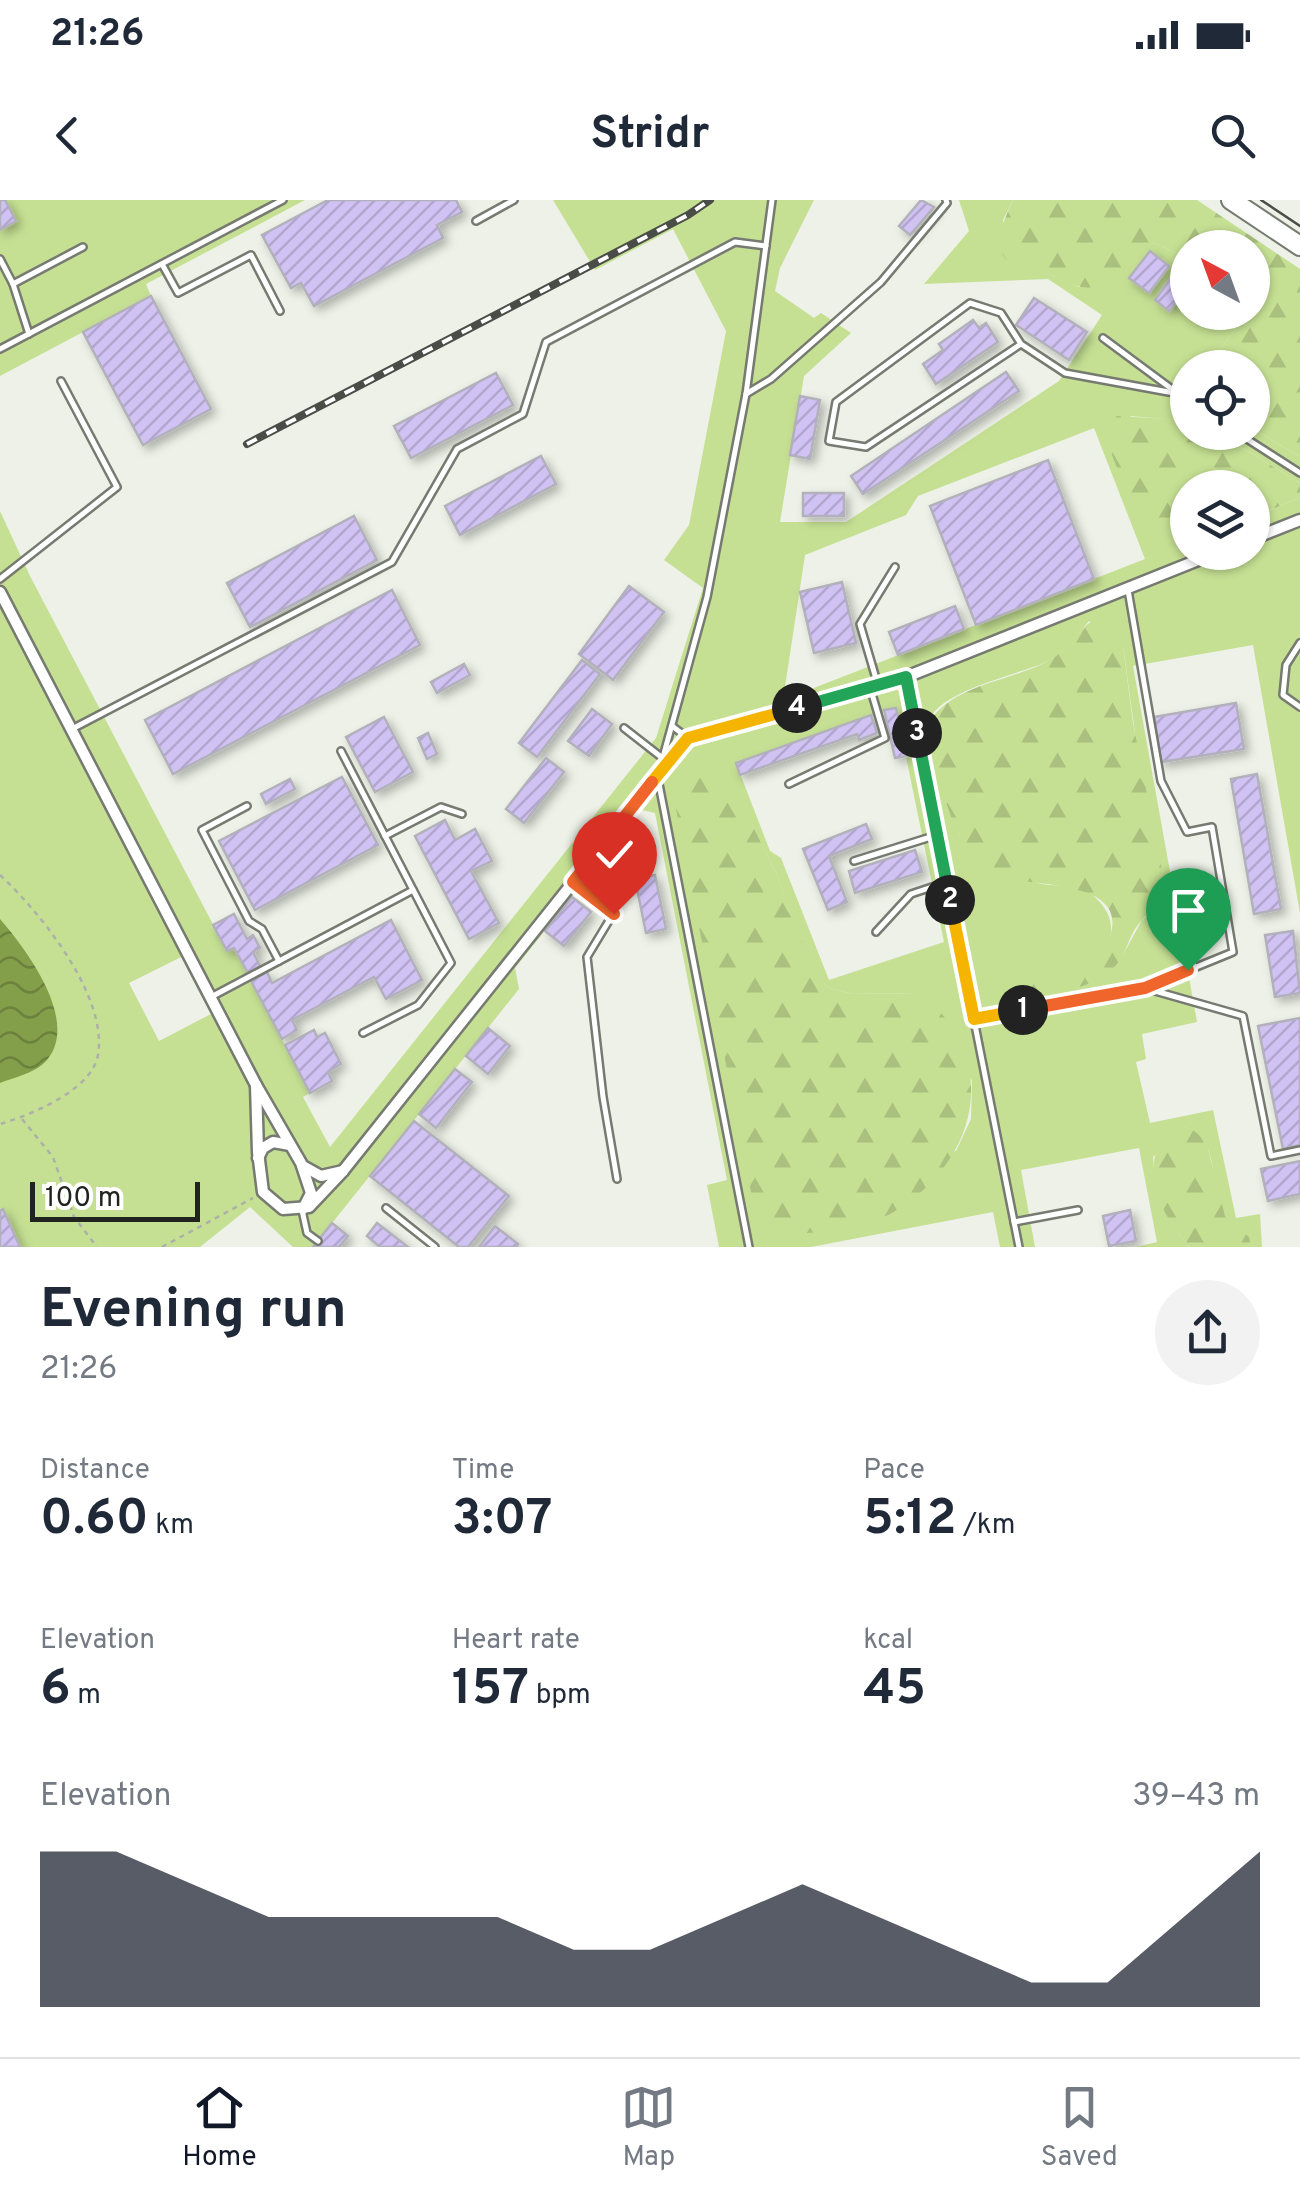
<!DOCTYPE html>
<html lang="en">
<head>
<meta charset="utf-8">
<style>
	body { margin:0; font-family:Overpass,sans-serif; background:#f2f2f3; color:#1f2937; height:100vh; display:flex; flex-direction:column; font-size:38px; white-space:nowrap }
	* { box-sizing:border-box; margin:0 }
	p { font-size:32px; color:#747a83 }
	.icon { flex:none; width:55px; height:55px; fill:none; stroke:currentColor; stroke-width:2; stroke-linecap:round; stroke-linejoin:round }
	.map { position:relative; height:1047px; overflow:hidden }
	.side { display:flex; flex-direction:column; background:#fff; flex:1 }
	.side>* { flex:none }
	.needle { width:65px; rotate:319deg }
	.fabs { position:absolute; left:1170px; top:30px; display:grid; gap:20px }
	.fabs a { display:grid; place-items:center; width:100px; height:100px; border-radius:50%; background:#fff; box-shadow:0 2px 8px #0004; font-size:50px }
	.scale { position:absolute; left:30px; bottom:25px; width:170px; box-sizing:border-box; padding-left:10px; border:5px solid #21231f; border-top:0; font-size:28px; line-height:35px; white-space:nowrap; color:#21231f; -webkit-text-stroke:8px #fff; paint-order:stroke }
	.pin { position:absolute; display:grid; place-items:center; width:85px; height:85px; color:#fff; margin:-102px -42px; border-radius:50% 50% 50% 0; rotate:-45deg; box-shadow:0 0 10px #0007 }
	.pin .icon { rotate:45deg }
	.km { position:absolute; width:50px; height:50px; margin:-25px; border-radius:50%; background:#222; color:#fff; font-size:28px; line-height:50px; text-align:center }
	.round { display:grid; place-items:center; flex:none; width:105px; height:105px; border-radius:52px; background:#f2f2f3 }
	.summary { display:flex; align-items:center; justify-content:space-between; height:170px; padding:0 40px }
	h1 { font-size:55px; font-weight:700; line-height:75px }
	.figures { display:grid; grid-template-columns:repeat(3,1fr); gap:15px; height:170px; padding:10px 40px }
	.figures div { display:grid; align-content:center }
	.figures b { font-size:50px; font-weight:700 }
	.figures small { font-size:28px; font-weight:400 }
	.figures p { font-size:28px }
	.chart { height:280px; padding:20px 40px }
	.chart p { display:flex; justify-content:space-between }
	.chart svg { width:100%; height:180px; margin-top:10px; fill:#111827; opacity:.7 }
	.status { display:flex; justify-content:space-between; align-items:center; height:70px; padding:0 50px; background:#fff; direction:ltr }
	.status svg { height:28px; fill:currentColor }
	header { display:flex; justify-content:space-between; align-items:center; height:130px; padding:0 40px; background:#fff; font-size:45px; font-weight:700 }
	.dock { display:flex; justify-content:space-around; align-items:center; height:140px; border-top:2px solid #e0e1e3; background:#fff; font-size:28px; color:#747a83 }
	.dock a { display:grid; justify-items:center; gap:5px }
	.dock .on { color:#111827 }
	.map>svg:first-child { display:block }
	.grass { fill:#c5e093; fill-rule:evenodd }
	.forest { fill:url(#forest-firs) }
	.water { fill:url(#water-waves) }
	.building { fill:url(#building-hatch); stroke:#b2b0ba; stroke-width:2.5; filter:url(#shadow) }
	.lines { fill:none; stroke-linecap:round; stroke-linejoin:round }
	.service-casing { stroke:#767a71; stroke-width:10 }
	.minor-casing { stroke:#767a71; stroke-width:15 }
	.primary-casing { stroke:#767a71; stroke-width:22 }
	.path { stroke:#adb0a8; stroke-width:2.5; stroke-dasharray:5 5; stroke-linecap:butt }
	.service { stroke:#fff; stroke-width:5 }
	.minor { stroke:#fff; stroke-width:10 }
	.primary { stroke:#fff; stroke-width:18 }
	.tram { stroke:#4a4c47; stroke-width:2.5 }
	.rail-casing { stroke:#4a4c47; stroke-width:8 }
	.rail { stroke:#fff; stroke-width:4; stroke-dasharray:11; stroke-linecap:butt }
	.split-1-casing { stroke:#fff; stroke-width:20 }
	.split-2-casing { stroke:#fff; stroke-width:20 }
	.split-3-casing { stroke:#fff; stroke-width:20 }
	.split-4-casing { stroke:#fff; stroke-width:20 }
	.split-5-casing { stroke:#fff; stroke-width:20 }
	.split-6-casing { stroke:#fff; stroke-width:20 }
	.split-1 { stroke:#f0652b; stroke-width:12 }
	.split-2 { stroke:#f5b400; stroke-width:12 }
	.split-3 { stroke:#22a559; stroke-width:12 }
	.split-4 { stroke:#22a559; stroke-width:12 }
	.split-5 { stroke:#f5b400; stroke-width:12 }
	.split-6 { stroke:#f0652b; stroke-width:12 }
</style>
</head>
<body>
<div class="status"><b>21:26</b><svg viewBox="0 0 49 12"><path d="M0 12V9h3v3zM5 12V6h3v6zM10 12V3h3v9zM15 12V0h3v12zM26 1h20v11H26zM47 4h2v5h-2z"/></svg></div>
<header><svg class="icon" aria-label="back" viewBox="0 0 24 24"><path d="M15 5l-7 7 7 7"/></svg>Stridr<svg class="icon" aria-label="search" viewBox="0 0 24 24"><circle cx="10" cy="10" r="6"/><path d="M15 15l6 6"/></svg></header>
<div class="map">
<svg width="1300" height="1047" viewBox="0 0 1300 1047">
	<defs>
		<pattern id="forest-firs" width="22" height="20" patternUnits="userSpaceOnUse" patternTransform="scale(2.5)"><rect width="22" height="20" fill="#c5e093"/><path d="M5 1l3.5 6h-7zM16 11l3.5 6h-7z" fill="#a9c07e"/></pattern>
		<pattern id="water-waves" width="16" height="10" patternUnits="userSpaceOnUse" patternTransform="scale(2.5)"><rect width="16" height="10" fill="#849f4a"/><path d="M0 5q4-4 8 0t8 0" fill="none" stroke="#6c813d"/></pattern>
		<pattern id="building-hatch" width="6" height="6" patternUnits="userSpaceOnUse" patternTransform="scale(2.5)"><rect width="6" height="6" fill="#d0c2f3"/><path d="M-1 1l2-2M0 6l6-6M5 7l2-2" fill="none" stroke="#b2a6d0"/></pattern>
		<filter id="shadow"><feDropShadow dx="4.5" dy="4.5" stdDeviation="5" flood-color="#0004"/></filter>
	</defs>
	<rect width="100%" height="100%" fill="#edf1e7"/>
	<g class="grass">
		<path d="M0,0H305L146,84L151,96L0,176Z"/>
		<path d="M553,0H814L780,68L775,91L814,118L821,113L851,133L804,176L780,322H846L1059,181L1102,115L1048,79L924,84L969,31L959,0H1013L1003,20L1015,66L1044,72L1079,87L1142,47L1154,43L1187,58L1188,112L1241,113L1238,125L1208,167L1188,168L1187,221L1130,216L1174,350L1187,344L1188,352H1252L1253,318L1300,297V713L1253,445L1133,466L1197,822L1142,834L1146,859L1136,862L1150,923L1213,910L1236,1018L1260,1014L1262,1047H1251C1247,1030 1234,1030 1226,1017C1207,987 1223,938 1183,927L1153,957C1154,993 1166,1021 1190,1047H1136L1157,1042L1139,948L1021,970L1035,1047H1000L993,1012L811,1047H719L707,985L727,980L655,613L642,610L515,768L519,789L313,1047H293L250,1007L200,1047H0V311L30,376L227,751L234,748L310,893L303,897L330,947L656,538L703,388L664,360L689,325L726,131L673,29L595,70ZM1094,228L1145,359L783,500L805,355L906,315L918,296ZM1089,421L1123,446L1159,707L1142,720L1123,755L1039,778C1055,772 1076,768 1091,760C1126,740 1111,700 1079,688C1064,683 1046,688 1033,681C1007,668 983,650 959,635L929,540C929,534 927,529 928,524C936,489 1022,475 1050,460C1067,451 1077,435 1089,421ZM896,508L944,742L829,780L781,658L770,651L736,563ZM752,625L776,673L813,773L829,788L853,794L918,793L972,881L971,919L956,951L751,992ZM181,757L211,814L159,841L129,783Z"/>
		<path d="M1253,229L1300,257V283L1218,233L1252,232Z"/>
	</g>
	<g class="forest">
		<path d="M1013,0H1197L1300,69V257L1253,229L1252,168L1208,167L1238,125L1241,113L1252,112V48H1188L1187,58L1154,43C1130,51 1117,83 1092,87C1077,90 1062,79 1048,74C1038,70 1027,70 1018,67C988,56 1003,21 1013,0Z"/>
		<path d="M1117,216L1185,220L1187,221L1188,232L1218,233L1300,283V297L1253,318L1252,288H1188L1187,344L1174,350L1159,348L1139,323L1104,235L1108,223Z"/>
		<path d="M1100,417L1111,423L1123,446L1133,523L1166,691C1161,707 1152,709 1142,720C1132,730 1129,743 1123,755C1107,785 1071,789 1041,797L1031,790C1040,761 1097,775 1110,736C1129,680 1034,687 1004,677C996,674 984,667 978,661C948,632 941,578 929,540L928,523C957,481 1012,483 1053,458C1072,447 1080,424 1100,417Z"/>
		<path d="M717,569L727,574L776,673L814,773L829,788L853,794L918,793C927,801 939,809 946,819C999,890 962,972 892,1013C882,1019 867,1020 856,1023C837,1027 814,1036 795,1032C774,1027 762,1009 751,992L674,599L678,585L691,571Z"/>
		<path d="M1183,927L1193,930L1206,941L1225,1016L1249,1037L1251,1047H1190C1163,1017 1138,972 1165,934Z"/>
	</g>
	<path class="water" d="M0,719C27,750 84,826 43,864C33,873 13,878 0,883Z"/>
	<g class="building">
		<path d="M0,0H5L16,21L0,30Z"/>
		<path d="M328,0H456L462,12L437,25L443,38L314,106L301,83L291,88L262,35Z"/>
		<path d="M921,0L934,7L910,35L899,26Z"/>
		<path d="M1150,51L1169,66L1149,93L1129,78Z"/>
		<path d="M1173,75L1188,88L1169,111L1155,100Z"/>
		<path d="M151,96L211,209L143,245L83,132Z"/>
		<path d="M1034,98L1087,132L1069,160L1016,125Z"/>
		<path d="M973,120L979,128L986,123L998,142L936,184L923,164L943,150L939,144Z"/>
		<path d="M1006,172L1019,191L863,294L851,276Z"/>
		<path d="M496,173L513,205L411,258L394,226Z"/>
		<path d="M800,196L820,200L810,259L790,255Z"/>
		<path d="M541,256L556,284L460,335L445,306Z"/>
		<path d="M1048,260L1094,379L976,425L930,306Z"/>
		<rect x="803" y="293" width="41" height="23"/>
		<path d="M354,316L377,360L250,427L227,383Z"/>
		<path d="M842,382L856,443L814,453L800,392Z"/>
		<path d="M629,386L664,412L613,480L579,454Z"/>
		<path d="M392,390L420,445L173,574L145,520Z"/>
		<path d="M955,406L964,429L898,455L889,432Z"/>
		<path d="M582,460L600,474L537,557L519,543Z"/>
		<path d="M464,464L470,475L437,493L431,482Z"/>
		<path d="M1236,503L1244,549L1161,562L1154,517Z"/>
		<path d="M896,508L907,556L895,558L884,510Z"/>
		<path d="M592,509L612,524L589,556L568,541Z"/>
		<path d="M871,515L877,533L859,540L857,534L740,575L736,563Z"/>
		<path d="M384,517L413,572L375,592L346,537Z"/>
		<path d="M428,533L437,554L427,559L418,538Z"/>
		<path d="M546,558L564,572L524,623L506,609Z"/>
		<path d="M1257,574L1281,709L1254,714L1231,579Z"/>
		<path d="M342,577L378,645L255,710L219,641Z"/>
		<path d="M290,579L295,589L266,604L261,594Z"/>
		<path d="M445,620L455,640L475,629L492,661L471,671L499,723L469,739L415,636Z"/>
		<path d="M866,624L872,639L829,656L847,702L828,710L803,649Z"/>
		<path d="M624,633L643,648L610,688L592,672Z"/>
		<path d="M915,650L922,672L855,693L849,671Z"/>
		<path d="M655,675L666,729L646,733L635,679Z"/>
		<path d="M572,697L591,712L564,746L545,731Z"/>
		<path d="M234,714L247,739L253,735L260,748L253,752L260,766L248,773L234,748L227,751L213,725Z"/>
		<path d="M391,720L422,780L386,799L374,777L292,820L297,830L282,839L251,781L267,772L272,783Z"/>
		<path d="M1293,731L1300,793L1275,797L1265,735Z"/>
		<path d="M1300,818V945L1283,949L1258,826Z"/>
		<path d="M488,828L510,846L488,874L466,856Z"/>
		<path d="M314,830L317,837L325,833L341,864L328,872L332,881L310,893L285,845Z"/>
		<path d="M455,869L472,882L436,928L419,914Z"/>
		<path d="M414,921L509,996L468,1047H459L370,976Z"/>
		<path d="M1300,961V994L1268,1001L1261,969Z"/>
		<path d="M3,1009L20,1047H0V1011Z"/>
		<path d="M1130,1010L1136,1041L1109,1046L1103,1016Z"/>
		<path d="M332,1023L348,1036L339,1047H313Z"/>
		<path d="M377,1023L408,1047H380L367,1036Z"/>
		<path d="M495,1026L518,1044L516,1047H479Z"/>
	</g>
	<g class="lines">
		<g class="service-casing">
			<g id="service">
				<path d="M476,21L514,0"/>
				<path d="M0,59L13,84L29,134"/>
				<path d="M162,64L178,93L251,55L280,111"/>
				<path d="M13,84L83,47"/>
				<path d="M1103,138L1188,201"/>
				<path d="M1021,144L866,247L829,241L836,202L970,103L1001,113L1021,144L1065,173L1174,193"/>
				<path d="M0,149L283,0"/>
				<path d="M746,194L771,179L881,82L947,3L946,0"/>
				<path d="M1236,232L1300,273"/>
				<path d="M0,379L117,287L61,181"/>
				<path d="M1300,443L1286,465L1283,495L1300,507"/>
				<path d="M906,477L1019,1047"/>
				<path d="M877,482L860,424L895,367"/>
				<path d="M672,526L688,538"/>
				<path d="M624,528L665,560"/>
				<path d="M72,529L392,362L457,249L523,214L546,142L735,42L766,46"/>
				<path d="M341,551L451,763L418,805L363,833"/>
				<path d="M660,568L707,397L746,194L772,0"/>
				<path d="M658,579L749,1047"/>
				<path d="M789,584L885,538L870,487"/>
				<path d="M247,606L202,630L249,721L262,729L279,761"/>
				<path d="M385,636L441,607L462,614"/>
				<path d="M854,661L937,635"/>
				<path d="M573,682L613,714L587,757L603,897L617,979"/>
				<path d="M876,732L911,694L947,682"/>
				<path d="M1148,789L1243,816L1271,956L1300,950"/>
				<path d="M211,797L413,690"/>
				<path d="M974,819L1145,788L1233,752L1212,627L1187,632L1161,581L1128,390"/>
				<path d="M386,1008L435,1047"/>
				<path d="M302,1010L307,1033L318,1041"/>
				<path d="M1014,1022L1078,1010"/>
			</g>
		</g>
		<g class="minor-casing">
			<g id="minor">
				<path d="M1252,339L1300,320"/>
				<path d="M0,392L256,885L301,963L311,993L303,1009"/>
				<path d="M256,885L258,952L263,992L283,1009L309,1007L343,971L688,538L906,477L1218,352"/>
				<path d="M258,958L263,948L273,942L290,945"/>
				<path d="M303,966L321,976L343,971"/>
			</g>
		</g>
		<g class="primary-casing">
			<path id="primary" d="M1231,0L1300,46"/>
		</g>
		<g class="path">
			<path d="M0,675C40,712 108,796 98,855C92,890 31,915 0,924"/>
			<path d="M22,919L53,957L74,1017L97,1047"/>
			<path d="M162,1047L253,998"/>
		</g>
		<use href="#service" class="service"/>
		<use href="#minor" class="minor"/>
		<use href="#primary" class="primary"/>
		<path class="tram" d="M1261,0L1300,26"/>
		<g class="rail-casing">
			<path id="rail" d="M247,244L688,15L710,0"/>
		</g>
		<use href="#rail" class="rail"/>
	</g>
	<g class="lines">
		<g class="split-1-casing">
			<path id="split-1" d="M1023,810L1145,788L1188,770"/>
		</g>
		<g class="split-2-casing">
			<path id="split-2" d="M950,700L974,819L1023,810"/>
		</g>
		<g class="split-3-casing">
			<path id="split-3" d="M917,533L950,700"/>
		</g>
		<g class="split-4-casing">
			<path id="split-4" d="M797,508L906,477L917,533"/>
		</g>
		<g class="split-5-casing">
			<path id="split-5" d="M652,582L688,538L797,508"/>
		</g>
		<g class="split-6-casing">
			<path id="split-6" d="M614,714L573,682L652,582"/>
		</g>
		<use href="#split-1" class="split-1"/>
		<use href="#split-2" class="split-2"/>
		<use href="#split-3" class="split-3"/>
		<use href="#split-4" class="split-4"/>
		<use href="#split-5" class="split-5"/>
		<use href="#split-6" class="split-6"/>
	</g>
</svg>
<div class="fabs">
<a><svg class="needle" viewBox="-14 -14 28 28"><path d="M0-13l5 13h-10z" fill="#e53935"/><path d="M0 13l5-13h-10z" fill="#747a83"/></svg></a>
<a><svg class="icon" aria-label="locate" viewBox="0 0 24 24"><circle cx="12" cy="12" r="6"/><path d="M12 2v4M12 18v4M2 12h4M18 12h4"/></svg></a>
<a><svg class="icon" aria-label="layers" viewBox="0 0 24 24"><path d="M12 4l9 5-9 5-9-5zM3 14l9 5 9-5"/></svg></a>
</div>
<div class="scale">100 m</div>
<div class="pin" style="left:1188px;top:770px;background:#1e9e55"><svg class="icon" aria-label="arrive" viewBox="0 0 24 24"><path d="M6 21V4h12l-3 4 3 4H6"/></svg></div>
<div class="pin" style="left:614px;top:714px;background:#d93025"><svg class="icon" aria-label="check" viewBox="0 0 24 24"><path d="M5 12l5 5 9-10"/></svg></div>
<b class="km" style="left:1023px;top:810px">1</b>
<b class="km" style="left:950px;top:700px">2</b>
<b class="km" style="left:917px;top:533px">3</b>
<b class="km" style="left:797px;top:508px">4</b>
</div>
<section class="side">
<div class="summary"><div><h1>Evening run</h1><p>21:26</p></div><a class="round"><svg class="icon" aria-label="share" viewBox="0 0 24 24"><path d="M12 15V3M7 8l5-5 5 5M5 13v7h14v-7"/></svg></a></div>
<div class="figures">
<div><p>Distance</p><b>0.60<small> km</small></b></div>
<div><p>Time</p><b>3:07</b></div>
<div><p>Pace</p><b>5:12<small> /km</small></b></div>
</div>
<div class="figures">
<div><p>Elevation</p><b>6<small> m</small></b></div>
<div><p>Heart rate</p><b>157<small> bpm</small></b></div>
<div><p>kcal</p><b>45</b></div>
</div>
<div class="chart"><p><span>Elevation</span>39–43 m</p>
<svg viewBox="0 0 160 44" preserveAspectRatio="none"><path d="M0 44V6L10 6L20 14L30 22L40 22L50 22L60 22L70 30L80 30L90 22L100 14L110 22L120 30L130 38L140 38L150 22L160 6V44z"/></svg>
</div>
</section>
<nav class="dock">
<a class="on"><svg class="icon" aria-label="home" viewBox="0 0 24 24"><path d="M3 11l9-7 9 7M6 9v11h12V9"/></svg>Home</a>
<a><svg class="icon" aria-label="map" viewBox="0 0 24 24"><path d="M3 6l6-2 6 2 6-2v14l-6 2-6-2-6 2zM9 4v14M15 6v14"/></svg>Map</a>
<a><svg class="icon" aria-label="saved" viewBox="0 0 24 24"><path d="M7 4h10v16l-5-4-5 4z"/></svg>Saved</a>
</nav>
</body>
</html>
